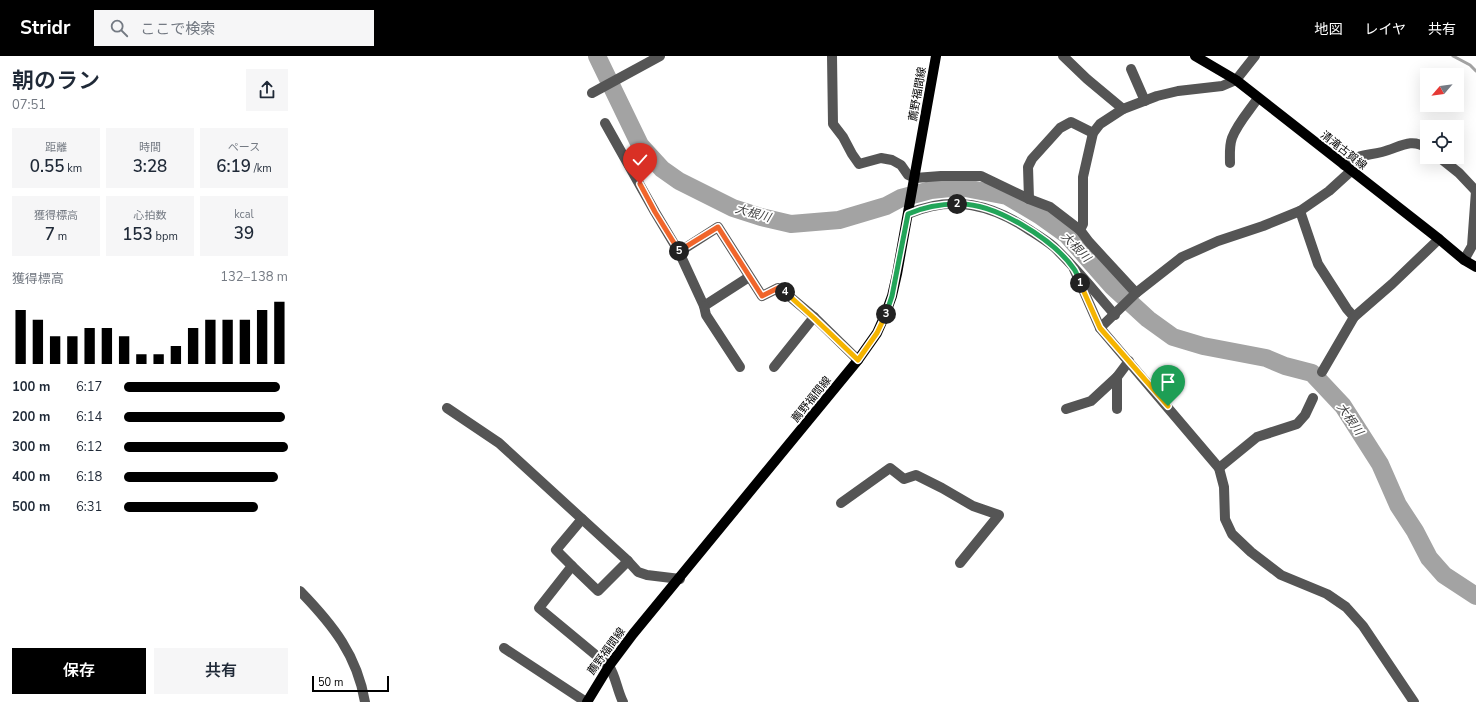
<!DOCTYPE html>
<html lang="ja">
<head>
<meta charset="utf-8">
<style>
	body { margin:0; font-family:"Nunito Sans","Noto Sans JP",sans-serif; background:#f6f6f7; color:#1f2937; height:100vh; display:flex; flex-direction:column; font-size:15px; white-space:nowrap }
	* { box-sizing:border-box; margin:0 }
	p { font-size:13px; color:#747a83 }
	.icon { flex:none; width:22px; height:22px; fill:none; stroke:currentColor; stroke-width:2; stroke-linecap:round; stroke-linejoin:round }
	.map { position:relative; flex:1; overflow:hidden }
	.drawer { display:flex; flex-direction:column; background:#fff; width:300px }
	.drawer>* { flex:none }
	.needle { width:26px; rotate:242deg }
	.controls { position:absolute; left:1120px; top:12px; display:grid; gap:8px }
	.controls a { display:grid; place-items:center; width:44px; height:44px; border-radius:0px; background:#fff; box-shadow:0 4px 16px #0002; font-size:20px }
	.scale { position:absolute; left:12px; bottom:10px; width:77px; box-sizing:border-box; padding-left:4px; border:2px solid #000; border-top:0; font-size:11px; line-height:14px; white-space:nowrap; color:#000; -webkit-text-stroke:3px #fff; paint-order:stroke }
	.pin { position:absolute; display:grid; place-items:center; width:34px; height:34px; color:#fff; margin:-41px -17px; border-radius:50% 50% 50% 0; rotate:-45deg; box-shadow:0 0 4px #0007 }
	.pin .icon { rotate:45deg }
	.km { position:absolute; width:20px; height:20px; margin:-10px; border-radius:50%; background:#222; color:#fff; font-size:11px; line-height:20px; text-align:center }
	.round { display:grid; place-items:center; flex:none; width:42px; height:42px; border-radius:0px; background:#f6f6f7 }
	.head { display:flex; align-items:center; justify-content:space-between; height:68px; padding:0 12px }
	h1 { font-size:22px; font-weight:600; line-height:30px }
	.figures { display:grid; grid-template-columns:repeat(3,1fr); gap:6px; height:68px; padding:4px 12px }
	.figures div { display:grid; align-content:center; border-radius:0px; background:#f6f6f7; text-align:center }
	.figures b { font-size:17px; font-weight:600 }
	.figures small { font-size:11px; font-weight:400 }
	.figures p { font-size:11px }
	.chart { height:112px; padding:8px 12px }
	.chart p { display:flex; justify-content:space-between }
	.chart svg { width:100%; height:72px; margin-top:4px; stroke:#000; stroke-width:6 }
	.primary-button { display:flex; gap:8px; margin-top:auto; padding:8px 12px }
	.primary-button a { flex:1; height:46px; border-radius:0px; background:#000; color:#fff; font-size:16px; font-weight:600; line-height:46px; text-align:center }
	.primary-button a+a { background:#f6f6f7; color:#1f2937 }
	ul { padding:0 12px; list-style:none; font-size:13px }
	li { display:grid; grid-template-columns:64px 48px 1fr; align-items:center; height:30px }
	li i { height:10px; border-radius:5px; background:#000 }
	header { display:flex; align-items:center; gap:24px; box-sizing:border-box; height:56px; padding:0 20px; background:#000; color:#fff }
	header strong { font-size:19px }
	nav { display:flex; gap:22px; margin-inline-start:auto; font-size:14px }
	.search { width:280px; height:36px; background:#f6f6f7; display:flex; align-items:center; gap:10px; box-sizing:border-box; padding:0 14px; border-radius:0px; color:#747a83; font-size:15px }
	main { display:flex; flex:1; min-height:0 }
	.map>svg:first-child { display:block }
	.lines { fill:none; stroke-linecap:round; stroke-linejoin:round }
	.stream { stroke:#a3a3a3; stroke-width:3 }
	.river { stroke:#a3a3a3; stroke-width:18 }
	.minor { stroke:#555; stroke-width:10 }
	.major { stroke:#000; stroke-width:10 }
	.split-1-casing { stroke:#fff; stroke-width:8 }
	.split-2-casing { stroke:#fff; stroke-width:8 }
	.split-3-casing { stroke:#fff; stroke-width:8 }
	.split-4-casing { stroke:#fff; stroke-width:8 }
	.split-5-casing { stroke:#fff; stroke-width:8 }
	.split-6-casing { stroke:#fff; stroke-width:8 }
	.split-1 { stroke:#f5b400; stroke-width:5 }
	.split-2 { stroke:#22a559; stroke-width:5 }
	.split-3 { stroke:#22a559; stroke-width:5 }
	.split-4 { stroke:#f5b400; stroke-width:5 }
	.split-5 { stroke:#f0652b; stroke-width:5 }
	.split-6 { stroke:#f0652b; stroke-width:5 }
	.labels { text-anchor:middle; stroke-width:3.5; stroke-linejoin:round; paint-order:stroke }
	.street-label { font-size:11px; fill:#000; stroke:#fff }
	.water-label { font-size:12px; font-style:italic; fill:#444; stroke:#fff }
</style>
</head>
<body>
<header>
<strong>Stridr</strong>
<div class="search"><svg class="icon" aria-label="search" viewBox="0 0 24 24"><circle cx="10" cy="10" r="6"/><path d="M15 15l6 6"/></svg>ここで検索</div>
<nav><a>地図</a><a>レイヤ</a><a>共有</a></nav>
</header>
<main>
<section class="drawer">
<div class="head"><div><h1>朝のラン</h1><p>07:51</p></div><a class="round"><svg class="icon" aria-label="share" viewBox="0 0 24 24"><path d="M12 15V3M7 8l5-5 5 5M5 13v7h14v-7"/></svg></a></div>
<div class="figures">
<div><p>距離</p><b>0.55<small> km</small></b></div>
<div><p>時間</p><b>3:28</b></div>
<div><p>ペース</p><b>6:19<small> /km</small></b></div>
</div>
<div class="figures">
<div><p>獲得標高</p><b>7<small> m</small></b></div>
<div><p>心拍数</p><b>153<small> bpm</small></b></div>
<div><p>kcal</p><b>39</b></div>
</div>
<div class="chart"><p><span>獲得標高</span>132–138 m</p>
<svg viewBox="0 0 160 44" preserveAspectRatio="none"><path d="M5 44V11M15 44V17M25 44V27M35 44V27M45 44V22M55 44V22M65 44V27M75 44V38M85 44V38M95 44V33M105 44V22M115 44V17M125 44V17M135 44V17M145 44V11M155 44V6"/></svg>
</div>
<ul>
<li><b>100 m</b>6:17<i style="width:95%"></i></li>
<li><b>200 m</b>6:14<i style="width:98%"></i></li>
<li><b>300 m</b>6:12<i style="width:100%"></i></li>
<li><b>400 m</b>6:18<i style="width:94%"></i></li>
<li><b>500 m</b>6:31<i style="width:82%"></i></li>
</ul>
<div class="primary-button"><a>保存</a><a>共有</a></div>
</section>
<div class="map">
<svg width="1176" height="646" viewBox="0 0 1176 646">
	<rect width="100%" height="100%" fill="#fff"/>
	<g class="lines">
		<path class="stream" d="M1153,0L1170,9L1176,15"/>
		<path class="river" d="M297,0L340,89L362,113L379,125L433,152L461,161L491,168L539,164L586,150L601,142L631,134L660,131L707,140L739,159L767,179L812,230L848,263L873,281L903,290L966,302L985,310L1012,317L1043,350L1080,408L1098,449L1115,475L1129,502L1144,519L1176,540"/>
		<g class="minor">
			<path d="M532,0L533,68L543,81L552,98L559,108L581,102L592,104L601,109L608,119L615,122L641,120H681L729,143L750,151L780,174L789,186L836,237"/>
			<path d="M763,0L787,23L823,53"/>
			<path d="M831,13L845,45"/>
			<path d="M292,37L360,0"/>
			<path d="M305,67L355,156L379,196L404,250L449,221"/>
			<path d="M1139,101L1159,117L1176,135"/>
			<path d="M930,107C930,99 929,90 932,82C937,68 949,55 958,42"/>
			<path d="M1044,109C1059,98 1065,100 1082,96C1099,92 1110,81 1127,92"/>
			<path d="M729,143L728,111L732,103L760,72L771,66L793,77"/>
			<path d="M1000,155L1018,208L1047,253L1054,261"/>
			<path d="M608,158C653,138 693,149 731,175C739,180 747,185 754,191C776,212 795,236 815,259"/>
			<path d="M780,174L783,168V121L793,77L800,68L823,53L857,40L878,35L922,30L936,24L955,0"/>
			<path d="M379,196L418,171L462,240L478,232L482,234L514,261L558,304"/>
			<path d="M1164,204L1172,190L1176,135"/>
			<path d="M774,213L800,272L919,412L924,431L925,463L932,478L951,496L981,519L1027,538L1046,551L1063,570L1114,646"/>
			<path d="M404,250L406,259L440,311"/>
			<path d="M800,272L836,237L882,201L918,185L963,170L1000,155L1029,135L1051,115"/>
			<path d="M474,311L514,261"/>
			<path d="M1022,316L1054,261L1092,228L1139,183"/>
			<path d="M817,321V353"/>
			<path d="M147,352L199,387L328,505L338,516L347,519L380,523"/>
			<path d="M766,353L791,345L817,321L829,305"/>
			<path d="M919,412L957,381L997,368L1005,359L1013,342"/>
			<path d="M541,447L590,412L604,423L616,419L642,432L673,450L699,459L660,507"/>
			<path d="M282,463L256,494L272,510L239,552L309,610C316,621 317,634 323,646"/>
			<path d="M272,510L298,535L328,505"/>
			<path d="M0,535C33,569 57,599 65,646"/>
			<path d="M204,592L286,646"/>
		</g>
		<g class="major">
			<path d="M895,0L936,24L1139,183L1164,204L1176,211"/>
			<path d="M287,646L309,610L333,578L558,304L577,277L585,259L592,240L597,218L636,0"/>
		</g>
	</g>
	<g class="lines">
		<g class="split-1-casing">
			<path id="split-1" d="M780,227L800,272L868,350"/>
		</g>
		<g class="split-2-casing">
			<path id="split-2" d="M657,148C694,146 753,183 774,213C777,217 778,222 780,227"/>
		</g>
		<g class="split-3-casing">
			<path id="split-3" d="M586,258L592,240L608,158C624,151 640,148 657,148"/>
		</g>
		<g class="split-4-casing">
			<path id="split-4" d="M485,236L514,262L558,304L577,277L586,258"/>
		</g>
		<g class="split-5-casing">
			<path id="split-5" d="M379,195L418,171L462,240L478,232L485,236"/>
		</g>
		<g class="split-6-casing">
			<path id="split-6" d="M340,128L355,156L379,195"/>
		</g>
		<use href="#split-1" class="split-1"/>
		<use href="#split-2" class="split-2"/>
		<use href="#split-3" class="split-3"/>
		<use href="#split-4" class="split-4"/>
		<use href="#split-5" class="split-5"/>
		<use href="#split-6" class="split-6"/>
	</g>
	<g class="labels">
		<g class="street-label">
			<text transform="translate(617 38) rotate(-80)" y="4">薦野福間線</text>
			<text transform="translate(1044 94) rotate(38)" y="4">清滝古賀線</text>
			<text transform="translate(511 343) rotate(-51)" y="4">薦野福間線</text>
			<text transform="translate(306 595) rotate(-54)" y="4">薦野福間線</text>
		</g>
		<g class="water-label">
			<text transform="translate(453 157) rotate(16)" y="4">大根川</text>
			<text transform="translate(776 191) rotate(46)" y="4">大根川</text>
			<text transform="translate(1050 363) rotate(55)" y="4">大根川</text>
		</g>
	</g>
</svg>
<div class="controls">
<a><svg class="needle" viewBox="-14 -14 28 28"><path d="M0-13l5 13h-10z" fill="#e53935"/><path d="M0 13l5-13h-10z" fill="#747a83"/></svg></a>
<a><svg class="icon" aria-label="locate" viewBox="0 0 24 24"><circle cx="12" cy="12" r="6"/><path d="M12 2v4M12 18v4M2 12h4M18 12h4"/></svg></a>
</div>
<div class="scale">50 m</div>
<div class="pin" style="left:868px;top:350px;background:#1e9e55"><svg class="icon" aria-label="arrive" viewBox="0 0 24 24"><path d="M6 21V4h12l-3 4 3 4H6"/></svg></div>
<div class="pin" style="left:340px;top:128px;background:#d93025"><svg class="icon" aria-label="check" viewBox="0 0 24 24"><path d="M5 12l5 5 9-10"/></svg></div>
<b class="km" style="left:780px;top:227px">1</b>
<b class="km" style="left:657px;top:148px">2</b>
<b class="km" style="left:586px;top:258px">3</b>
<b class="km" style="left:485px;top:236px">4</b>
<b class="km" style="left:379px;top:195px">5</b>
</div>
</main>
</body>
</html>
